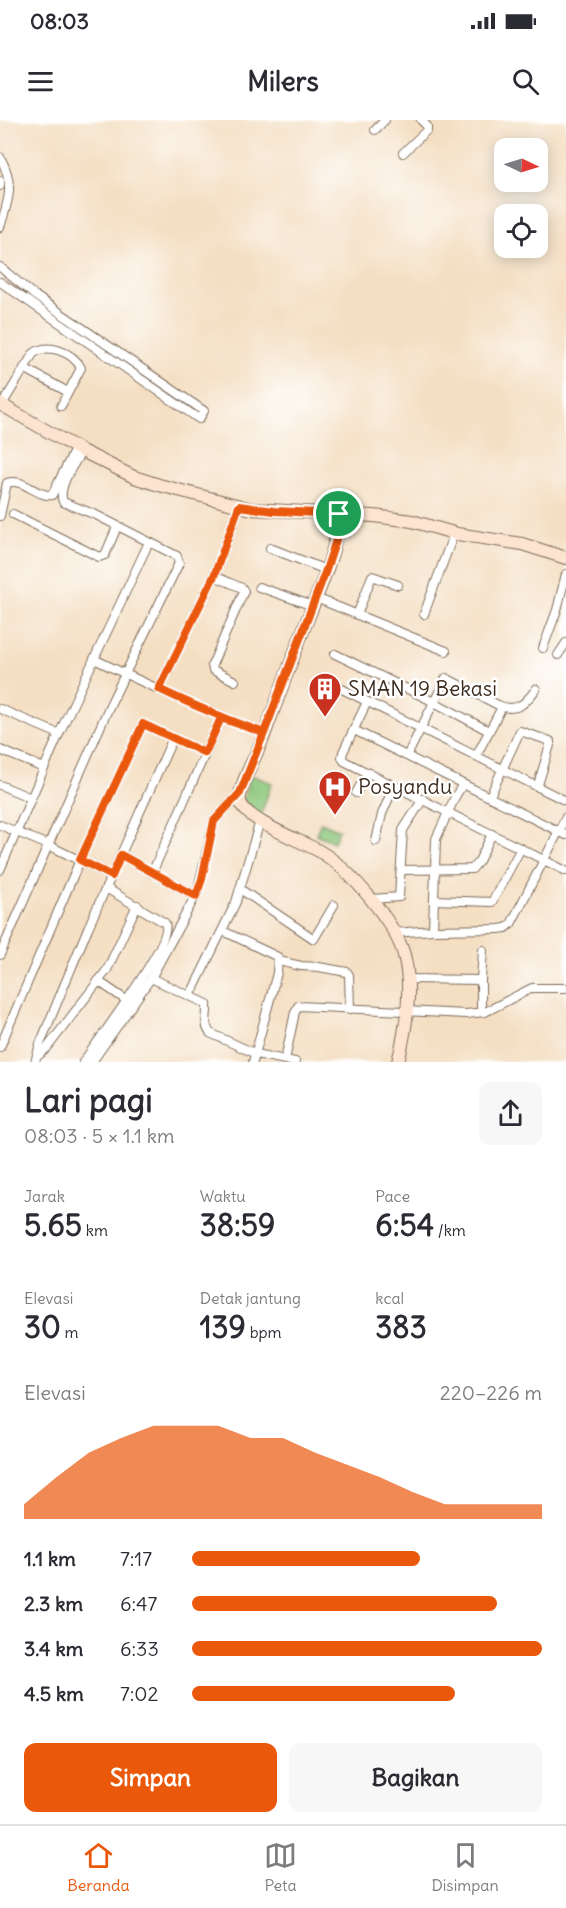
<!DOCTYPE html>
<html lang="id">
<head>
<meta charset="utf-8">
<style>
	body { margin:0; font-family:Delius,sans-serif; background:#f7f7f7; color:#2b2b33; height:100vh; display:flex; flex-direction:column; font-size:22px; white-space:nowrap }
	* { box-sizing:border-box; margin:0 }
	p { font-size:20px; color:#7c7c81 }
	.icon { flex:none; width:33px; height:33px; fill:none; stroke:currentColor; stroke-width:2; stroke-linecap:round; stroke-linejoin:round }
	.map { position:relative; height:942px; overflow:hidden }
	.side { display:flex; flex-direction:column; background:#fff; flex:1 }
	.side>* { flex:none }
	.needle { width:39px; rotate:94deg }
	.controls { position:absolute; left:494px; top:18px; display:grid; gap:12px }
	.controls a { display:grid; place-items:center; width:54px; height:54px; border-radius:12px; background:#fff; box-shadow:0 3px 15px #0003; font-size:30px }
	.pin { position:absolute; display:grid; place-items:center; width:51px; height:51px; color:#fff; margin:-26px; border:3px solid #fff; border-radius:50%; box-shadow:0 2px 6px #0007 }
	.round { display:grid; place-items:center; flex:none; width:63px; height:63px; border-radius:12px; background:#f7f7f7 }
	.summary { display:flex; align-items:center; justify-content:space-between; height:102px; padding:0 24px }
	h1 { font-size:33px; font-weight:700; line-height:45px }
	.stats { display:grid; grid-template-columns:repeat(3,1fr); gap:9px; height:102px; padding:6px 24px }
	.stats div { display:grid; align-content:center }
	.stats b { font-size:30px; font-weight:700 }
	.stats small { font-size:16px; font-weight:400 }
	.stats p { font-size:16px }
	.chart { height:168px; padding:12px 24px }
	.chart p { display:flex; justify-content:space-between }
	.chart svg { width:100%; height:108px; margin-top:6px; fill:#ea580c; opacity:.7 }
	.primary-button { display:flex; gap:12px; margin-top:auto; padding:12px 24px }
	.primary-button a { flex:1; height:69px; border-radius:12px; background:#ea580c; color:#fff; font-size:24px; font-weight:700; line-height:69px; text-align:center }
	.primary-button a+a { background:#f7f7f7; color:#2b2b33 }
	ul { padding:0 24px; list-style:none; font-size:20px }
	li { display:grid; grid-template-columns:96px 72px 1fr; align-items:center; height:45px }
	li i { height:15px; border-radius:8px; background:#ea580c }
	.status { display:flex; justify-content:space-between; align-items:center; height:42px; padding:0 30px; background:#fff; direction:ltr }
	.status svg { height:16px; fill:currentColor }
	header { display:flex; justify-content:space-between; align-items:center; height:78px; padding:0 24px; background:#fff; font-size:27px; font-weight:700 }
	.tabs { display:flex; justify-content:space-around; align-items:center; height:84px; border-top:2px solid #e1e1e2; background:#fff; font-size:16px; color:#7c7c81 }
	.tabs a { display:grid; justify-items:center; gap:3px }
	.tabs .active { color:#ea580c }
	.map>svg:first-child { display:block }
	.green { fill:#8dc77c; stroke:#64784d; stroke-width:1.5 }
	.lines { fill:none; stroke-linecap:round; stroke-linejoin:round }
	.street-casing { stroke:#7c6958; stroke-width:10 }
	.secondary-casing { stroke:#7c6958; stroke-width:14 }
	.street { stroke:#fff; stroke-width:8 }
	.secondary { stroke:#fde4d1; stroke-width:12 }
	.route-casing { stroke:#fff; stroke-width:12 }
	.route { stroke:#ea580c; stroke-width:8 }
	.labels { text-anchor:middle; stroke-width:5; stroke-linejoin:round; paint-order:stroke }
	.poi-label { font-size:21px; fill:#3b2a1e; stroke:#fff; text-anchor:start }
</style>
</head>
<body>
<div class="status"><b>08:03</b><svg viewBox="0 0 49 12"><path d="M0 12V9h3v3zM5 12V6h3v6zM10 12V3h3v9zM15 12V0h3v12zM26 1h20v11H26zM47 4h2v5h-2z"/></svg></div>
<header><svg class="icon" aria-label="menu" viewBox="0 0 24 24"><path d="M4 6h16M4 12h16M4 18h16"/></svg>Milers<svg class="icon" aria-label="search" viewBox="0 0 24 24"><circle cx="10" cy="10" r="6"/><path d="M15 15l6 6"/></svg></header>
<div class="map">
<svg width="566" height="942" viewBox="0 0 566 942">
	<rect width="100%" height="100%" fill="#fff"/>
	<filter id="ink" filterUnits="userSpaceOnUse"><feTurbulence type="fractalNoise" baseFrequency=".0167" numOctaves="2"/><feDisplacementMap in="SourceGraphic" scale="12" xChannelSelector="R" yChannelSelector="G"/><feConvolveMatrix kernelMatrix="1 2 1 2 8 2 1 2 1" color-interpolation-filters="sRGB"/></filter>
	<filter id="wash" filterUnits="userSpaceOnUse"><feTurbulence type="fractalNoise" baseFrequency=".008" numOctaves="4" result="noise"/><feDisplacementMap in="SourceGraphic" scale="24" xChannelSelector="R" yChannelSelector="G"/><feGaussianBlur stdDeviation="1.35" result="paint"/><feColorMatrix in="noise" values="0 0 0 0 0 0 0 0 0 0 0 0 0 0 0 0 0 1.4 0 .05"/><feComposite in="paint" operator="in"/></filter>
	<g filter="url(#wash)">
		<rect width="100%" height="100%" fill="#f4dfc3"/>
		<g class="green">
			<path d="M250,655L272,663L260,696L243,682Z"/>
			<path d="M321,702L339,710L334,722L316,714Z"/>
		</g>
	</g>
	<g filter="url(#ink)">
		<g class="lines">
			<g class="street-casing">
				<g id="street">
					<path d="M375,10L385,0"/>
					<path d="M403,33L427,10V6L421,0"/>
					<path d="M0,37C15,64 9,79 0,107"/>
					<path d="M0,61V66"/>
					<path d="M0,147L34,175L204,291L199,299L0,162"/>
					<path d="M24,248L68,272"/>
					<path d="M2,285L33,234C47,222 73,232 81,248L61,286"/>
					<path d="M13,394L99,437L105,435L117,407"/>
					<path d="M0,396L7,363C23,357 36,377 52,375L76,327"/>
					<path d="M270,428L326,450"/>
					<path d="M214,456L242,468L244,471L212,545L213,550L235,561"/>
					<path d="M259,467L313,486"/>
					<path d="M316,478L446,531"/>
					<path d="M424,494L454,413"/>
					<path d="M357,495L372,456L398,465"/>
					<path d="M543,528L557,490L566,454"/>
					<path d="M335,534L434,582L489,611"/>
					<path d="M558,535L566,523"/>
					<path d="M94,539C150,566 206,592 264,613"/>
					<path d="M322,559L566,681"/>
					<path d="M159,569L214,456L239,386"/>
					<path d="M367,582L343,632L342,637L344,641L566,751"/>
					<path d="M0,589L59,614"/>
					<path d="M354,610L463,664"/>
					<path d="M0,630L44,648"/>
					<path d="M407,636L446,558L498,585C517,593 525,584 536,569"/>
					<path d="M476,636L502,587"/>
					<path d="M0,665L31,678"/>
					<path d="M356,673L368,652"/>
					<path d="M490,676L520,611L550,621V625L538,665"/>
					<path d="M0,705L48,725L112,756"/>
					<path d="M376,721L382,694L394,666"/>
					<path d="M121,735L196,776"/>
					<path d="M0,750L59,614L149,422"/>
					<path d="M402,750L472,749L479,741L492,714"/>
					<path d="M152,753L221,598"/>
					<path d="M240,769L314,819L334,785"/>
					<path d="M372,779L399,777L403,710L423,679"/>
					<path d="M434,780L492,782L521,728"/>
					<path d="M433,810L498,809L506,808L511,804L566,697"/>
					<path d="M223,811L278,837L277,853L253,942"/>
					<path d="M394,813L433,810L436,719L455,677L463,664L566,715"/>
					<path d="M0,835L109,587L179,443L177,436L96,395L63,382C57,367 74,344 82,331"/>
					<path d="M279,841L301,846L319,847L347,852L349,855L350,889"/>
					<path d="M151,858L207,884C208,895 203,904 210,913L256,934L295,942"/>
					<path d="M407,859L481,860L483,830"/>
					<path d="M98,861L126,880"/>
					<path d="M190,876L236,782L260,701"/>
					<path d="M481,887V860"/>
					<path d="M0,927L80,740L143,604L205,633"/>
					<path d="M39,935L47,928L107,850L137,785"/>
					<path d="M285,940L295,892L298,886L466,894L485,892L532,868H566"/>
					<path d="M35,942L40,924L88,808L173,618"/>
					<path d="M83,942C97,922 175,820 165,803L106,768"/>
					<path d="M92,942L151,858L197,773L214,701L240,673"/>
				</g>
			</g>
			<g class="secondary-casing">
				<g id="secondary">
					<path d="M0,284L82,331L134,357L159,365L252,389L374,396L412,401L457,414L522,424L566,438"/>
					<path d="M339,394C337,430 321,465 308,498C292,539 277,580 262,621C256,636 238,667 240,681C244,700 302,721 319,731C349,748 398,805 405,839C412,871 406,910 398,942"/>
				</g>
			</g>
			<use href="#street" class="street"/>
			<use href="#secondary" class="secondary"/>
		</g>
	</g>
	<g class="lines" filter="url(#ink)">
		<g class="route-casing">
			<path id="route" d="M339,394L338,414L326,450L264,613L221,598L205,633L143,604L80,740L112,756L121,735L196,776L202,759L214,701L240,673L264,613C229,600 194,586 159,569L214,456L239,386L274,391L339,394"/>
		</g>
		<use href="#route" class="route"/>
	</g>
	<defs>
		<g id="building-pin" transform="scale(1.725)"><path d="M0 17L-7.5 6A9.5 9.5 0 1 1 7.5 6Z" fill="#c8321e" stroke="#fff"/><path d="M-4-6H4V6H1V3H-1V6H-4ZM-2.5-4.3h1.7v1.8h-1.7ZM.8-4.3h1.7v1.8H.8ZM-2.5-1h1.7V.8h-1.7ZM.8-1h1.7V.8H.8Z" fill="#fff"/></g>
		<g id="hospital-pin" transform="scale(1.725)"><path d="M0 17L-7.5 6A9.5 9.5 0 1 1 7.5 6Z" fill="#c8321e" stroke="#fff"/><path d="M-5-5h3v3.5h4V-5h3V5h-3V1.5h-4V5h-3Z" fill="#fff"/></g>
	</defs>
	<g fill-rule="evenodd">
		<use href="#building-pin" x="325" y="569"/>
		<use href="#hospital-pin" x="335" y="667"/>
	</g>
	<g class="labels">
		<g class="poi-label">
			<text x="348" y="576">SMAN 19 Bekasi</text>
			<text x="358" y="674">Posyandu</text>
		</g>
	</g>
</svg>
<div class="controls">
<a><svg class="needle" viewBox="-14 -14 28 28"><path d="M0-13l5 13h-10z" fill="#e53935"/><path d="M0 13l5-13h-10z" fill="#7c7c81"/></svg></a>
<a><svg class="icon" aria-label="locate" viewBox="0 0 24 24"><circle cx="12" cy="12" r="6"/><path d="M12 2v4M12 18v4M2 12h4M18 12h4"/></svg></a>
</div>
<div class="pin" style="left:339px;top:394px;background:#1e9e55"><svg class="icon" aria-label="arrive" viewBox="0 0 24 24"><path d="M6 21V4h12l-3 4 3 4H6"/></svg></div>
</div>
<section class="side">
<div class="summary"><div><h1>Lari pagi</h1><p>08:03 · 5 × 1.1 km</p></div><a class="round"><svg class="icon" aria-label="share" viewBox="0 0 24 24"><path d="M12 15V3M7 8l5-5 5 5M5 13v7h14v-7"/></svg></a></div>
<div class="stats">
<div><p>Jarak</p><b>5.65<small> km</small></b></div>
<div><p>Waktu</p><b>38:59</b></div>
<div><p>Pace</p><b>6:54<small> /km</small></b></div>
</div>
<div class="stats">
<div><p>Elevasi</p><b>30<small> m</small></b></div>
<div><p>Detak jantung</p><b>139<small> bpm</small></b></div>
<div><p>kcal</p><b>383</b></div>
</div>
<div class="chart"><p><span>Elevasi</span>220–226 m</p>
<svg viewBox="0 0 160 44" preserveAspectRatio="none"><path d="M0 44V38L10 27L20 17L30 11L40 6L50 6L60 6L70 11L80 11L90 17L100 22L110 27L120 33L130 38L140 38L150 38L160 38V44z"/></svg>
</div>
<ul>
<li><b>1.1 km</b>7:17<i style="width:65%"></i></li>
<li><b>2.3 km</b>6:47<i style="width:87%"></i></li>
<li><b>3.4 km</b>6:33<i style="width:100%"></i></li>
<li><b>4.5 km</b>7:02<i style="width:75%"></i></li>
</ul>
<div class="primary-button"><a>Simpan</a><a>Bagikan</a></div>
</section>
<nav class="tabs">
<a class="active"><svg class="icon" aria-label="home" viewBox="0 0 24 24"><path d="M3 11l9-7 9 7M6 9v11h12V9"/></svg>Beranda</a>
<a><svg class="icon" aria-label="map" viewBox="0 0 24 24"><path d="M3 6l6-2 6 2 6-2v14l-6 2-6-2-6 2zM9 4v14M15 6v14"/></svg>Peta</a>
<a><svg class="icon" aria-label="saved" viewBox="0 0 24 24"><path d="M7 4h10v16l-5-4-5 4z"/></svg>Disimpan</a>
</nav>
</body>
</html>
